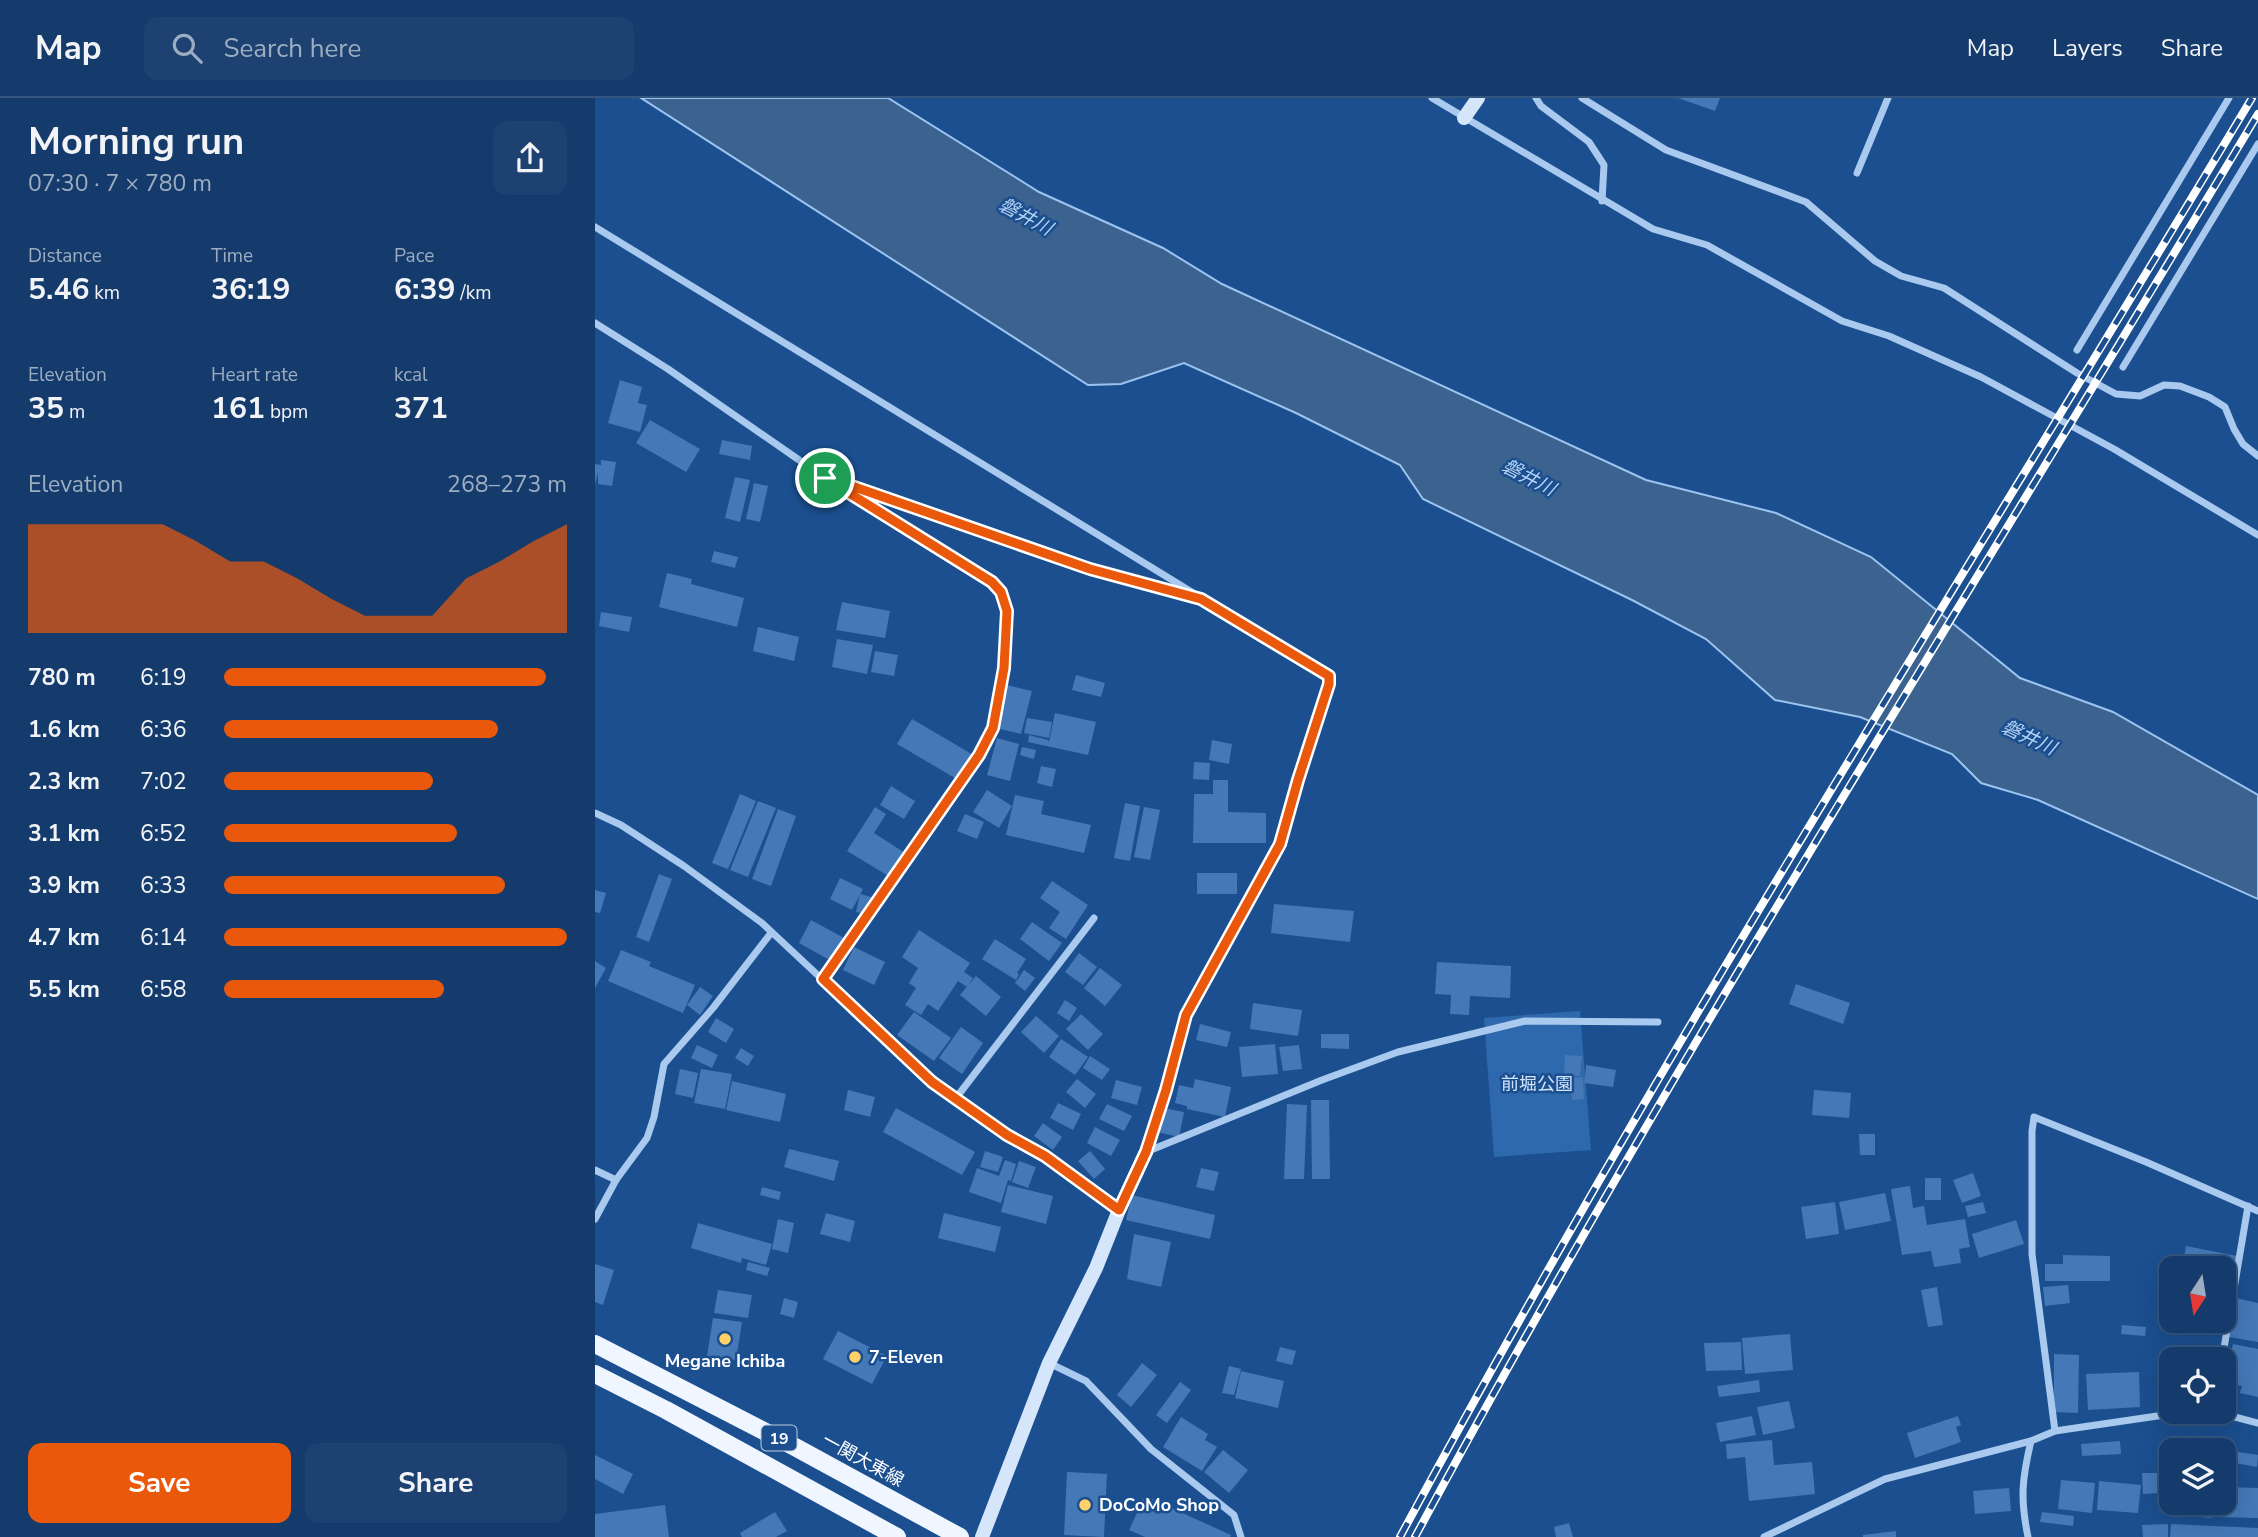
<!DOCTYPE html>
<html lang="en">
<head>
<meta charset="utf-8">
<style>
	body { margin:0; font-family:"Nunito Sans","Noto Sans JP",sans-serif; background:#1d4271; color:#f1f3f6; height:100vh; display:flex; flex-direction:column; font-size:26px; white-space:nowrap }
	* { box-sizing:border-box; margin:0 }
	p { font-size:23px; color:#9dadc1 }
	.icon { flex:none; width:38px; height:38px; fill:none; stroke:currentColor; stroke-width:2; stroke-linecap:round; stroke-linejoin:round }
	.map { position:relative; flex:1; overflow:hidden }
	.drawer { display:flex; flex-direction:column; background:#143b6b; width:595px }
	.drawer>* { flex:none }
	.needle { width:46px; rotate:192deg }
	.controls { position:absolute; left:1564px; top:1158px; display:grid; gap:14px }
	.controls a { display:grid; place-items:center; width:77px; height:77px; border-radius:14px; background:#143b6b; box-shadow:0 7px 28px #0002,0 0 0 2px #33557e; font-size:35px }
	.pin { position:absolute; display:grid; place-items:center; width:60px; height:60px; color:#fff; margin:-30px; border:4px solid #fff; border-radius:50%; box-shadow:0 2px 7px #0007 }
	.round { display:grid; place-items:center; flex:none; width:74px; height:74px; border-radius:14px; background:#1d4271 }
	.summary { display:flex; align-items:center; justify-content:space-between; height:119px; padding:0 28px }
	h1 { font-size:38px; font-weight:700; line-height:52px }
	.metrics { display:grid; grid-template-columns:repeat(3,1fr); gap:10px; height:119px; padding:7px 28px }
	.metrics div { display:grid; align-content:center }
	.metrics b { font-size:30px; font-weight:700 }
	.metrics small { font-size:19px; font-weight:400 }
	.metrics p { font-size:19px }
	.chart { height:196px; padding:14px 28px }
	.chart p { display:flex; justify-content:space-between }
	.chart svg { width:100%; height:126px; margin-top:7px; fill:#ea580c; opacity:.7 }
	.action { display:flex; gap:14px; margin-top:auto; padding:14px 28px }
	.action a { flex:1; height:80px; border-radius:14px; background:#ea580c; color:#fff; font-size:28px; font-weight:700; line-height:80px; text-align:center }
	.action a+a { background:#1d4271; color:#f1f3f6 }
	ul { padding:0 28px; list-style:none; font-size:23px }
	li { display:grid; grid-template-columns:112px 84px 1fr; align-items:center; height:52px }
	li i { height:18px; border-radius:9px; background:#ea580c }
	header { display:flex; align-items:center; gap:42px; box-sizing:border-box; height:98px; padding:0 35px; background:#143b6b; border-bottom:2px solid #33557e }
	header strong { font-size:33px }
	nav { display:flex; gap:38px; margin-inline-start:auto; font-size:24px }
	.search { width:490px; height:63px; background:#1d4271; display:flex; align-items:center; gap:18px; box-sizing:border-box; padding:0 24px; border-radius:14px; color:#9dadc1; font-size:26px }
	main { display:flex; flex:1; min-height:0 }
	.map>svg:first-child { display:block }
	.green { fill:#2e69ad }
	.water { fill:#3c6290; stroke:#9cc4f0; stroke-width:2 }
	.building { fill:#4478b7 }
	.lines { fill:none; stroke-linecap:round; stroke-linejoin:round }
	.street { stroke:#a9c9ee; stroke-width:7 }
	.secondary { stroke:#d6e6fa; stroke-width:14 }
	.primary { stroke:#f0f6ff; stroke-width:18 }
	.rail-casing { stroke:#fff; stroke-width:8 }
	.rail { stroke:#1b4f8f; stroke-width:5; stroke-dasharray:16; stroke-linecap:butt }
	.route-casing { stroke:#fff; stroke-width:14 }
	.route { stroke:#ea580c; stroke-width:9 }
	.poi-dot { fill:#ffd166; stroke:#1b4f8f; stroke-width:2.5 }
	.labels { text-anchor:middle; stroke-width:5; stroke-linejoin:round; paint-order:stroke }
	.shield { fill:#1b4f8f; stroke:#bbcadd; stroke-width:2 }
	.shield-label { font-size:16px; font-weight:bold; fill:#fff }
	.park-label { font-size:18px; fill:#cfe3fa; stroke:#1b4f8f }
	.poi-label { font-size:18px; font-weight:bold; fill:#fff; stroke:#1b4f8f; text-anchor:start }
	.street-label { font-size:18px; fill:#fff; stroke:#1b4f8f }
	.water-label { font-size:19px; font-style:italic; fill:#b5d3f5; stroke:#1b4f8f }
</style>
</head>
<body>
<header>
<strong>Map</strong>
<div class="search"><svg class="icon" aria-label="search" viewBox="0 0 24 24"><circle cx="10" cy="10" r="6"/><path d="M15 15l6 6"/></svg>Search here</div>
<nav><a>Map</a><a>Layers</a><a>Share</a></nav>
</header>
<main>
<section class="drawer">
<div class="summary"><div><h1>Morning run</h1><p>07:30 · 7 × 780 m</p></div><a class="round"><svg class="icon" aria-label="share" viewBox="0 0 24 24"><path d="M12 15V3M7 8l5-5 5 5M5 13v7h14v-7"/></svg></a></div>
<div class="metrics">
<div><p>Distance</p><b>5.46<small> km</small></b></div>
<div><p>Time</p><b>36:19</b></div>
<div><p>Pace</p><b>6:39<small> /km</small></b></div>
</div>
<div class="metrics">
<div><p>Elevation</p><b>35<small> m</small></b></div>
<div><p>Heart rate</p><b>161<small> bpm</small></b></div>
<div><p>kcal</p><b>371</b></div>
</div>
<div class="chart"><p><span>Elevation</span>268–273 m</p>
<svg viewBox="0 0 160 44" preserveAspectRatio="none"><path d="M0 44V6L10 6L20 6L30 6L40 6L50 12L60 19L70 19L80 25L90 32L100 38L110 38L120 38L130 25L140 19L150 12L160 6V44z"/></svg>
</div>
<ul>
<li><b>780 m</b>6:19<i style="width:94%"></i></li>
<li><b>1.6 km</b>6:36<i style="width:80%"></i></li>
<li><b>2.3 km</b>7:02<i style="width:61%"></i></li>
<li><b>3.1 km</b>6:52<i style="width:68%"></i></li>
<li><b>3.9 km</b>6:33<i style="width:82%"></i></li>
<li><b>4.7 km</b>6:14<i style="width:100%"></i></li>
<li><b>5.5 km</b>6:58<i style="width:64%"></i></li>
</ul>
<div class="action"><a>Save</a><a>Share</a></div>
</section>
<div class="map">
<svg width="1663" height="1439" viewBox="0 0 1663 1439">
	<rect width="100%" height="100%" fill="#1b4f8f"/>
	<path class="green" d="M985,913L996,1052L899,1059L889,920Z"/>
	<path class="water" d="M46,0H293L444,94L568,150L627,186L1051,382L1181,415L1276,459L1425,580L1518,614L1663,697V801L1443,702L1386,685L1357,656L1265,619L1180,602L1111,541L1037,502L828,401L805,367L701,315L589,265L526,286L493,287Z"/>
	<g class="building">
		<path d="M1083,0H1125L1120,13Z"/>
		<path d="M25,282L47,289L43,305L52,307L45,334L13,325Z"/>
		<path d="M55,322L105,351L91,374L41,345Z"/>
		<path d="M127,342L157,348L155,362L124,356Z"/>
		<path d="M6,362L21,364L17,388L3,386V375L0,386V366L6,367Z"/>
		<path d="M140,379L155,382L145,424L130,420Z"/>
		<path d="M159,385L173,388L165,424L151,421Z"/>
		<path d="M119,453L143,459L140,470L116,464Z"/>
		<path d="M72,475L97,481L96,486L149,500L142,529L64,509Z"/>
		<path d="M247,504L295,513L290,540L241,532Z"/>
		<path d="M6,514L37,519L34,534L4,528Z"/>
		<path d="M163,529L204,539L199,563L158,553Z"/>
		<path d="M242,541L278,547L272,576L237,569Z"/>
		<path d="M280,553L303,557L299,578L276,574Z"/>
		<path d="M481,577L510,585L506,599L477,592Z"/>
		<path d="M412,587L437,593L426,636L401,630Z"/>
		<path d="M460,615L501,624L493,657L433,644L434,637L453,642L454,644Z"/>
		<path d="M432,620L457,624L454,640L429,635Z"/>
		<path d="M317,621L380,658L365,683L302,646Z"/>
		<path d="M402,640L424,646L415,683L392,677Z"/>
		<path d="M617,642L637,646L634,666L614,662Z"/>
		<path d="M427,649L441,652L439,661L425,657Z"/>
		<path d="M599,664L615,665L614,682L598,681Z"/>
		<path d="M446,668L461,671L457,689L442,685Z"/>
		<path d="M618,682H633V714L671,715V745H598L599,696H618Z"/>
		<path d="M296,688L320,703L309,721L285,707Z"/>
		<path d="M392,692L417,708L404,730L378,714Z"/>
		<path d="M145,696L161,703L133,771L117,765Z"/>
		<path d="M420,697L449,703L446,716L496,727L489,755L411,737Z"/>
		<path d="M163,703L181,710L153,779L135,772Z"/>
		<path d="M530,705L545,708L535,763L519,760Z"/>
		<path d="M280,709L291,716L279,735L310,755L295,779L252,753Z"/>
		<path d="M549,709L565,712L555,762L539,759Z"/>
		<path d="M183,711L201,718L176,788L157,781Z"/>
		<path d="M370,716L389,724L382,741L362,733Z"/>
		<rect x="602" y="775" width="40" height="21"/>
		<path d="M64,776L77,781L54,844L41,839Z"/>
		<path d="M245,780L268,791L257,812L235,801Z"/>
		<path d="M457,783L493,807L471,841L454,830L465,814L445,800Z"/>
		<path d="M0,792L11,795L5,815L0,814Z"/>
		<path d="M265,796L280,800L275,817L261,814Z"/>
		<path d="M679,806L759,813L755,844L676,835Z"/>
		<path d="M216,822L251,841L238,864L204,845Z"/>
		<path d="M437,824L467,845L454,863L425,841Z"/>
		<path d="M324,832L375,865L369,874L378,880L372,889L363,883L343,913L333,906L326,917L310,907L321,890L314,885L323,870L307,859Z"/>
		<path d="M400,841L431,861L422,875L424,876L421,882L387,861Z"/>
		<path d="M259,849L290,864L279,887L248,872Z"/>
		<path d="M26,852L56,864L54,868L100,887L88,915L13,883Z"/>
		<path d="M484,855L502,869L488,887L470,874Z"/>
		<path d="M0,863L11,870L0,890Z"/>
		<path d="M842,864L916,868L915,900L875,898L874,917L855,916L856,897L840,896Z"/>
		<path d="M505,870L527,887L510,908L489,890Z"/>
		<path d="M429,872L440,880L430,893L420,885Z"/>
		<path d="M381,878L406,899L391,918L365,897Z"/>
		<path d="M1201,886L1255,905L1248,926L1194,906Z"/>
		<path d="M105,889L118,898L105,917L92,907Z"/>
		<path d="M470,902L482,910L474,923L462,915Z"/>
		<path d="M658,905L707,912L703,938L655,931Z"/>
		<path d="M319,914L356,940L339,963L302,937Z"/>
		<path d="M486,916L508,936L493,952L471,931Z"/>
		<path d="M441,918L464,938L449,955L426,934Z"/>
		<path d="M121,920L139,931L131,945L113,934Z"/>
		<path d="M605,926L636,934L632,949L601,942Z"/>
		<path d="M366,929L388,945L367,976L344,960Z"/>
		<path d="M726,936H754V951L726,950Z"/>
		<path d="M466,941L493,959L480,977L454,959Z"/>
		<path d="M680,946L683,976L647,979L644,949Z"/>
		<path d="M102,947L123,957L117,970L96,960Z"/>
		<path d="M704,947L707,971L688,973L684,949Z"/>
		<path d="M146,950L159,958L153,968L140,960Z"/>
		<path d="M970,957L987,958L985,978L969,977Z"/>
		<path d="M495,958L515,971L507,982L488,970Z"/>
		<path d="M991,967L1021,972L1018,989L989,985L990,979H993H990Z"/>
		<path d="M85,971L103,975L98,1000L80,996Z"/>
		<path d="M106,971L137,976L130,1011L99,1005Z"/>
		<path d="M988,979L989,1001L977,1002L975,980Z"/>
		<path d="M482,981L501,996L490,1010L471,994Z"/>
		<path d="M600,981L636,989L630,1019L592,1011V1008L580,1005L584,987L598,990Z"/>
		<path d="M521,982L547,989L542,1007L516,1000Z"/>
		<path d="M137,983L191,996L185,1024L131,1012Z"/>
		<path d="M253,992L280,999L275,1019L249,1012Z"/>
		<path d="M1219,992L1256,995L1254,1020L1217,1017Z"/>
		<path d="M716,1002H734L735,1081H717Z"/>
		<path d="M463,1005L486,1016L478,1032L455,1020Z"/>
		<path d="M512,1006L537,1018L529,1033L504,1021Z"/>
		<path d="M692,1006L712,1007L709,1081H689Z"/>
		<path d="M301,1010L380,1054L367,1077L288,1034Z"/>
		<path d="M568,1010L589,1014L584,1039L562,1034Z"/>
		<path d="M448,1025L467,1039L458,1052L439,1038Z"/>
		<path d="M500,1029L525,1042L516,1058L492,1045Z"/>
		<path d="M1264,1036H1280V1057H1265Z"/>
		<path d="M194,1051L244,1063L239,1083L189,1069Z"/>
		<path d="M390,1053L408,1059L403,1074L385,1069Z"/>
		<path d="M495,1053L510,1071L499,1081L483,1063Z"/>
		<path d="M410,1062L421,1066L416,1083L413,1082L406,1105L374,1094L382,1070L404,1078Z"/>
		<path d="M424,1063L441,1069L433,1090L417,1084Z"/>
		<path d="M606,1070L624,1074L619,1093L601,1089Z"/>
		<path d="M1378,1075L1386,1098L1367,1105L1358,1082Z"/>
		<rect x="1330" y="1080" width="16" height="22"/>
		<path d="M413,1087L458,1098L451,1126L406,1114Z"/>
		<path d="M1315,1088L1318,1110L1329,1108L1332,1127L1370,1121L1375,1149L1364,1151L1366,1165L1339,1169L1336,1153L1307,1157L1296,1091Z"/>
		<path d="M167,1089L186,1094L184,1102L165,1097Z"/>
		<path d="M1290,1095L1296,1123L1250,1132L1244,1104Z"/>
		<path d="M537,1097L620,1117L615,1141L531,1122Z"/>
		<path d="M1240,1104L1244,1136L1211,1141L1206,1109Z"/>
		<path d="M1388,1104L1391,1115L1373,1119L1370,1108Z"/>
		<path d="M231,1115L260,1123L255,1144L225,1136Z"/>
		<path d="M349,1115L406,1129L400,1154L343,1140Z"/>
		<path d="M183,1121L199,1125L193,1155L177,1151Z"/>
		<path d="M1421,1122L1429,1146L1384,1160L1377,1136Z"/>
		<path d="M103,1125L177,1146L171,1167L147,1160L146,1165L96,1150Z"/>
		<path d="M539,1136L576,1144L566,1189L532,1181Z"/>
		<path d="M1591,1148L1642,1158L1637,1182L1629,1180V1171H1587Z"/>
		<path d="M1468,1157L1515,1158V1183H1450V1166H1468Z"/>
		<path d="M153,1164L175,1170L172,1178L151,1172Z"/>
		<path d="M0,1166L19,1172L8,1207L0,1204Z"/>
		<path d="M1473,1187L1475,1205L1450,1208L1448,1189Z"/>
		<path d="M1342,1189L1348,1227L1333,1229L1326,1192Z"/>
		<path d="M123,1192L157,1197L153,1220L119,1215Z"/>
		<path d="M189,1200L203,1204L199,1220L185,1216Z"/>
		<path d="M1641,1200L1663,1205V1244L1634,1239Z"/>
		<path d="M118,1220L147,1224L141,1262L112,1258Z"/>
		<path d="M1527,1227L1551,1229L1550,1238L1526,1236Z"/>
		<path d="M243,1233L292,1258L277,1286L228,1261Z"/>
		<path d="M1195,1236L1198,1272L1150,1276L1147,1240Z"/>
		<path d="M1146,1244L1147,1272L1111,1273L1109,1245Z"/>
		<path d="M1638,1246L1663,1251V1299L1645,1295L1647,1288L1629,1284Z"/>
		<path d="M685,1249L701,1253L697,1267L681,1263Z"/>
		<path d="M1459,1256L1484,1257L1483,1315L1459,1314Z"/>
		<path d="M547,1265L562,1277L536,1309L522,1297Z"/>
		<path d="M634,1268L646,1271L639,1297L627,1295Z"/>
		<path d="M646,1273L689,1283L683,1310L640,1300Z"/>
		<path d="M1544,1274L1545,1309L1493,1312L1491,1276Z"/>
		<path d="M1164,1282L1165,1294L1124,1299L1122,1288Z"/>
		<path d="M585,1284L596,1292L572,1325L561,1317Z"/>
		<path d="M1194,1303L1200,1330L1168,1337L1162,1309Z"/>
		<path d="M1157,1318L1161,1337L1125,1344L1121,1325Z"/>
		<path d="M1363,1318L1366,1327L1361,1329L1366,1344L1320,1360L1312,1335Z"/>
		<path d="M586,1319L613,1336L610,1342L622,1349L607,1373L568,1349Z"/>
		<path d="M1177,1342L1179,1367L1217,1364L1220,1396L1154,1403L1150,1359L1132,1361L1131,1346Z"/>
		<path d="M1525,1343L1526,1356L1487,1358L1486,1346Z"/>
		<path d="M628,1352L653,1372L634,1395L609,1374Z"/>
		<path d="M1629,1352L1663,1357L1662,1369L1629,1363Z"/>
		<path d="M0,1357L38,1376L28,1396L0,1381Z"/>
		<path d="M472,1374L512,1376L509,1439L469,1437Z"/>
		<path d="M1547,1375H1564L1565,1395L1548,1396Z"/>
		<path d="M1466,1382L1500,1385L1497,1415L1463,1411Z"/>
		<path d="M1504,1383L1546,1387L1543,1415L1502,1412Z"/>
		<path d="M1629,1389L1663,1390V1420L1621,1419V1405H1629Z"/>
		<path d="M1414,1390L1416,1413L1380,1416L1378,1393Z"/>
		<path d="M550,1398L636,1437L635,1439H550L534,1432Z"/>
		<path d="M1576,1405H1619L1617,1420L1575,1416Z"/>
		<path d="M70,1407L74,1439H0V1416Z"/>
		<path d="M180,1414L192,1433L181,1439H147L145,1435Z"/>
		<path d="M1447,1414L1479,1418L1478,1428L1445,1424Z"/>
		<path d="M974,1425L978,1439H961L959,1429Z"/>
		<path d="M1573,1426V1439H1548L1547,1427Z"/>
		<path d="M1576,1426L1663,1430V1439H1575Z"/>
		<path d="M1301,1433V1439H1268V1437Z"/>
	</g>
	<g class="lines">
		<g class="street">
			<path d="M837,0L1058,131L1112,147L1247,223L1294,238L1386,279L1519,351L1663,437"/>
			<path d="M941,0L946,8L994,44L1009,67L1007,103"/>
			<path d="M987,0L1071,52L1211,104L1280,163L1306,178L1349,190L1482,275L1521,296L1545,298L1569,287L1585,288L1614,299L1630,309L1639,331L1648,346L1663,358"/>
			<path d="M1262,75L1293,0"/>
			<path d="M0,129L734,578V586L703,682L685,746L591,917L571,992L551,1054"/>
			<path d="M0,225L73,271L230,380L397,484L406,494L412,513L409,570L398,630L384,657L228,881"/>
			<path d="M1482,252L1634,0"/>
			<path d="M1528,269L1663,46"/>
			<path d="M238,382L495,471L596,498"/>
			<path d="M0,715L26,727L89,768L167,825L337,984L412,1037L450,1058L524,1112"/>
			<path d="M361,1000L499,820"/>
			<path d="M551,1054L727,982L803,954L930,923L1063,924"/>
			<path d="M0,1072L21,1082"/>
			<path d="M0,1121L21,1082L52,1040L59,1019L69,966L118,910L176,835"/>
			<path d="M1627,1262L1653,1108"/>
			<path d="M454,1265L491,1283L556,1351L639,1417L646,1439"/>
			<path d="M1621,1314L1663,1325"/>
			<path d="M1460,1333L1437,1156V1033L1439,1019L1551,1064L1663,1113"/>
			<path d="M1169,1439L1290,1381L1436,1343L1460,1333L1576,1316L1605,1314"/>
			<path d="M1433,1439C1425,1400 1427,1381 1436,1343"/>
		</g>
		<g class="secondary">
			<path d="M869,20L883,0"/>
			<path d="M387,1439L454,1265L501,1170L524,1112L551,1054"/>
		</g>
		<g class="primary">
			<path d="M0,1246L200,1349L365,1439"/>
			<path d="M0,1276L71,1312L302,1439"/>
		</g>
		<g class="rail-casing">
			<g id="rail">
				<path d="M805,1439C1069,948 1370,478 1657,0"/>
				<path d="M820,1439C1082,953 1380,489 1663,16"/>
			</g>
		</g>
		<use href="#rail" class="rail"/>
	</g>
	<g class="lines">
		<g class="route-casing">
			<path id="route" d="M230,380L251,386L495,471L606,501L734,578V586L703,682L685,746L591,917L571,992L551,1054L524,1112L450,1058L412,1037L337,984L228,881L384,657L398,630L409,570L412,513L406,494L397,484Z"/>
		</g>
		<use href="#route" class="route"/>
	</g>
	<g class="poi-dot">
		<circle cx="130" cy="1241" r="7"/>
		<circle cx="260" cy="1259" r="7"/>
		<circle cx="490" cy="1407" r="7"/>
	</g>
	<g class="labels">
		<rect class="shield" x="166.5" y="1327.5" width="35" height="25" rx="5"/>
		<g class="shield-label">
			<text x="184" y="1346">19</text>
		</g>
		<g class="park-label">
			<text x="942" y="992">前堀公園</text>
		</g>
		<g class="poi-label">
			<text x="274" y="1265">7-Eleven</text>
			<text x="130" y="1269" text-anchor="middle">Megane Ichiba</text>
			<text x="504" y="1413">DoCoMo Shop</text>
		</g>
		<g class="street-label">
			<text transform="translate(268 1362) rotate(29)" y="6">一関大東線</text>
		</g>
		<g class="water-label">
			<text transform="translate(431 118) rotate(28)" y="7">磐井川</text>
			<text transform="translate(934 379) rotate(27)" y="7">磐井川</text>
			<text transform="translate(1434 639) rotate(25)" y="7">磐井川</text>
		</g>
	</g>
</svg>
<div class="controls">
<a><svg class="needle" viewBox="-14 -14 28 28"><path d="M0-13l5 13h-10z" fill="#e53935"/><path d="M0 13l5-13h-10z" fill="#9dadc1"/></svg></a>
<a><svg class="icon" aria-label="locate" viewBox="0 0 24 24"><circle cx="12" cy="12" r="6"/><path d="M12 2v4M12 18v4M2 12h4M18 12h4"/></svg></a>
<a><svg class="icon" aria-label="layers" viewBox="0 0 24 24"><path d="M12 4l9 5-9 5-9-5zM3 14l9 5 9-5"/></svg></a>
</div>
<div class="pin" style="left:230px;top:380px;background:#1e9e55"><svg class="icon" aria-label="arrive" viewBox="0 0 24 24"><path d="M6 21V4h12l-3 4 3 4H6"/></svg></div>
</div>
</main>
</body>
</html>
